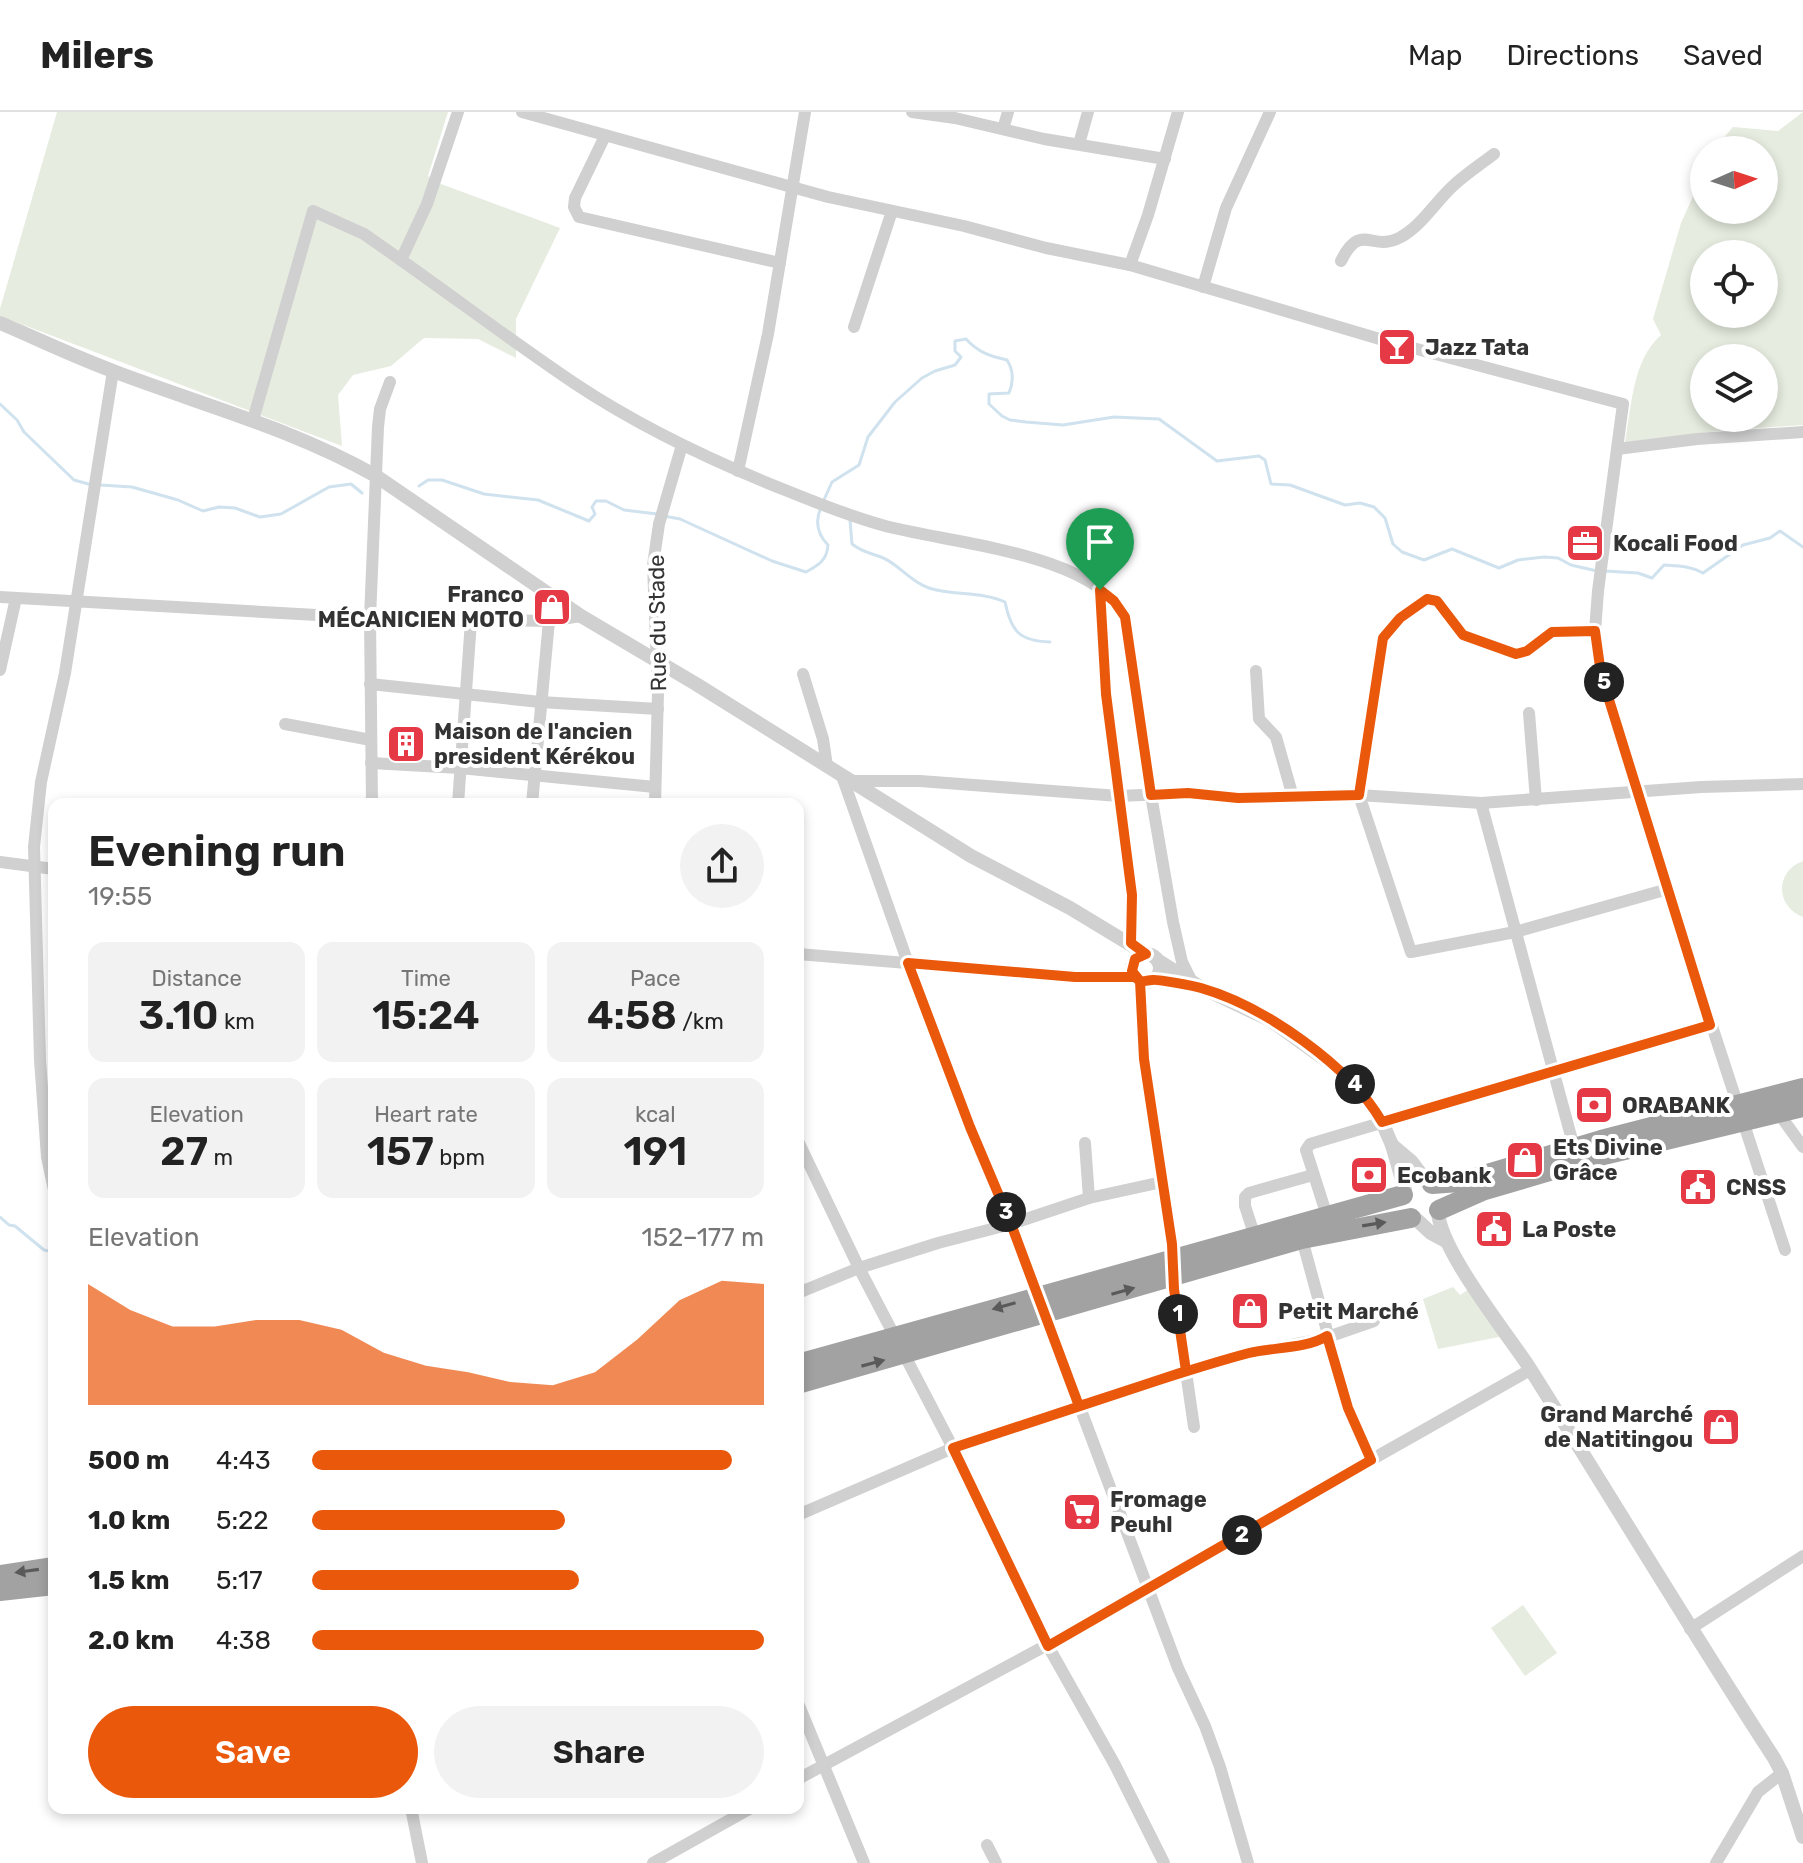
<!DOCTYPE html>
<html lang="en">
<head>
<meta charset="utf-8">
<style>
	body { margin:0; font-family:Rubik,sans-serif; background:#f2f2f2; color:#222; height:100vh; display:flex; flex-direction:column; font-size:30px; white-space:nowrap }
	* { box-sizing:border-box; margin:0 }
	p { font-size:26px; color:#767676 }
	.icon { flex:none; width:44px; height:44px; fill:none; stroke:currentColor; stroke-width:2; stroke-linecap:round; stroke-linejoin:round }
	.map { position:relative; flex:1; overflow:hidden }
	.sheet { position:absolute; left:48px; top:686px; width:756px; height:1016px; display:flex; flex-direction:column; background:#fff; border-radius:16px; box-shadow:0 4px 12px #0003 }
	.sheet>* { flex:none }
	.needle { width:52px; rotate:87deg }
	.tools { position:absolute; left:1690px; top:24px; display:grid; gap:16px }
	.tools a { display:grid; place-items:center; width:88px; height:88px; border-radius:50%; background:#fff; box-shadow:0 4px 12px #0003; font-size:40px }
	.pin { position:absolute; display:grid; place-items:center; width:68px; height:68px; color:#fff; margin:-82px -34px; border-radius:50% 50% 50% 0; rotate:-45deg; box-shadow:0 0 8px #0007 }
	.pin .icon { rotate:45deg }
	.km { position:absolute; width:40px; height:40px; margin:-20px; border-radius:50%; background:#222; color:#fff; font-size:22px; line-height:40px; text-align:center }
	.round { display:grid; place-items:center; flex:none; width:84px; height:84px; border-radius:42px; background:#f2f2f2 }
	.head { display:flex; align-items:center; justify-content:space-between; height:136px; padding:0 40px }
	h1 { font-size:44px; font-weight:600; line-height:60px }
	.metrics { display:grid; grid-template-columns:repeat(3,1fr); gap:12px; height:136px; padding:8px 40px }
	.metrics div { display:grid; align-content:center; border-radius:16px; background:#f2f2f2; text-align:center }
	.metrics b { font-size:40px; font-weight:600 }
	.metrics small { font-size:22px; font-weight:400 }
	.metrics p { font-size:22px }
	.chart { height:224px; padding:16px 40px }
	.chart p { display:flex; justify-content:space-between }
	.chart svg { width:100%; height:144px; margin-top:8px; fill:#ea580c; opacity:.7 }
	.button { display:flex; gap:16px; margin-top:auto; padding:16px 40px }
	.button a { flex:1; height:92px; border-radius:48px; background:#ea580c; color:#fff; font-size:32px; font-weight:600; line-height:92px; text-align:center }
	.button a+a { background:#f2f2f2; color:#222 }
	ul { padding:0 40px; list-style:none; font-size:26px }
	li { display:grid; grid-template-columns:128px 96px 1fr; align-items:center; height:60px }
	li i { height:20px; border-radius:10px; background:#ea580c }
	header { display:flex; align-items:center; gap:48px; box-sizing:border-box; height:112px; padding:0 40px; background:#fff; border-bottom:2px solid #e0e0e0 }
	header strong { font-size:38px }
	nav { display:flex; gap:44px; margin-inline-start:auto; font-size:28px }
	.map>svg:first-child { display:block }
	.green { fill:#e6ecdf; fill-rule:evenodd }
	.lines { fill:none; stroke-linecap:round; stroke-linejoin:round }
	.stream { stroke:#cfe2ee; stroke-width:3 }
	.minor { stroke:#d0d0d0; stroke-width:12 }
	.tertiary { stroke:#d0d0d0; stroke-width:14 }
	.trunk { stroke:#a2a2a2; stroke-width:20 }
	.oneway { fill:#5a5a5a }
	.route-casing { stroke:#fff; stroke-width:16 }
	.route { stroke:#ea580c; stroke-width:10 }
	.labels { text-anchor:middle; stroke-width:8; stroke-linejoin:round; paint-order:stroke }
	.poi-label { font-size:22px; font-weight:bold; fill:#333; stroke:#fff; text-anchor:start }
	.street-label { font-size:22px; fill:#333; stroke:#fff }
</style>
</head>
<body>
<header>
<strong>Milers</strong>
<nav><a>Map</a><a>Directions</a><a>Saved</a></nav>
</header>
<div class="map">
<svg width="1803" height="1751" viewBox="0 0 1803 1751">
	<rect width="100%" height="100%" fill="#fff"/>
	<g class="green">
		<path d="M57,0H448L428,64L441,72L560,116L516,207V246L478,227L424,226L391,254L353,263L338,283L342,334L0,204V197Z"/>
		<path d="M1803,0V313L1718,319L1625,330C1632,293 1632,249 1661,223L1653,207L1681,111L1704,60V98H1764V38L1714,37L1733,15L1778,19ZM1704,142H1764V202H1704ZM1704,246H1764V306H1704Z"/>
		<path d="M1803,749V805C1775,794 1775,759 1803,749Z"/>
		<path d="M1453,1175L1460,1183L1472,1175L1504,1224L1438,1237L1423,1187Z"/>
		<path d="M1523,1493L1557,1541L1525,1564L1491,1516Z"/>
	</g>
	<g class="lines">
		<g class="stream">
			<path d="M0,292L17,308L24,320L74,368L92,373"/>
			<path d="M100,373L132,375L178,388L203,399L219,395L235,396L260,405L281,402L329,375L351,372L362,381"/>
			<path d="M419,374L428,368H442L484,382L538,388L589,409L595,402L592,395L596,389H606L624,398L657,402"/>
			<path d="M823,390L832,370L859,353L868,325L895,290L922,266L935,259L955,253L961,245L955,239V229L966,227C978,240 989,244 1007,248C1014,259 1014,269 1009,281L989,282V292L1002,304L1010,308L1026,310L1063,313L1114,305L1159,307L1217,349L1259,344L1265,348L1271,372L1290,373L1345,393L1360,391L1374,395L1385,406L1393,432L1402,440L1424,448L1452,437L1499,456L1518,448L1544,445L1558,446L1571,453L1597,459"/>
			<path d="M664,404L680,407L772,449L806,460C819,453 827,448 828,433C817,422 815,409 821,395"/>
			<path d="M850,408L852,432C864,441 868,440 881,445C898,451 910,470 929,476C954,484 981,479 1005,490C1011,519 1019,529 1050,530"/>
			<path d="M1605,459L1638,461L1652,466L1664,453C1679,454 1690,454 1703,461L1743,433L1770,426L1780,419L1803,435"/>
			<path d="M0,1105L9,1113L15,1114L44,1138L54,1140"/>
		</g>
		<g class="minor">
			<path d="M458,0L427,92L401,148C459,189 516,232 574,271C640,315 712,349 785,378C817,391 849,404 882,413C945,431 1094,440 1125,505L1151,683L1173,810L1182,850L1192,870"/>
			<path d="M522,0L828,85L964,114L1046,136L1130,153L1383,228L1623,292L1598,479L1595,519L1598,549L1636,681L1785,1138"/>
			<path d="M912,0L955,6L1044,27L1165,47"/>
			<path d="M1003,17L1008,0"/>
			<path d="M605,24L575,86L574,95L579,105L780,151"/>
			<path d="M1079,32L1088,0"/>
			<path d="M1341,149C1361,109 1371,140 1399,126C1421,115 1436,89 1454,73C1466,62 1481,52 1494,42"/>
			<path d="M1130,153L1148,103L1178,0"/>
			<path d="M1203,175L1226,96L1270,0"/>
			<path d="M854,215L892,99"/>
			<path d="M253,308L313,99L364,122L401,148"/>
			<path d="M1617,337L1697,327L1803,320"/>
			<path d="M738,359L768,222L805,0"/>
			<path d="M1100,478L1106,582L1132,783L1131,831"/>
			<path d="M0,485L370,506L549,509L581,504"/>
			<path d="M1595,519L1552,520L1527,539L1516,542L1463,523L1437,489L1427,487L1400,506L1383,526L1359,683L1411,840L1515,820L1668,777"/>
			<path d="M0,558L16,486"/>
			<path d="M1256,559L1259,607L1276,625L1293,685"/>
			<path d="M803,562L823,627L827,654"/>
			<path d="M370,572L540,590L658,597"/>
			<path d="M1529,601L1536,688"/>
			<path d="M285,612L371,628"/>
			<path d="M371,651L460,656L655,675"/>
			<path d="M842,664L908,851L970,1015L1011,1112L1178,1556L1205,1614L1220,1655L1248,1751"/>
			<path d="M850,669H920L1119,684L1188,681L1238,686L1359,683L1481,691L1701,675L1803,672"/>
			<path d="M1481,691L1575,1039"/>
			<path d="M372,692L370,506L378,315L380,297L390,270"/>
			<path d="M458,692L471,509"/>
			<path d="M532,692L549,509"/>
			<path d="M655,692L658,581L653,453L659,412L682,333"/>
			<path d="M0,750L54,757"/>
			<path d="M798,842L1075,865H1135"/>
			<path d="M1140,869L1144,947L1172,1132L1174,1177L1194,1315"/>
			<path d="M1777,999L1803,1035"/>
			<path d="M798,1029L859,1156L953,1336L1048,1534L1115,1653L1164,1751"/>
			<path d="M1085,1031L1089,1086"/>
			<path d="M54,1078L47,1045L40,948L34,735L41,670L65,561L113,259"/>
			<path d="M1327,1104L1306,1038L1310,1032L1710,913"/>
			<path d="M1255,1125L1245,1094V1085L1249,1081L1313,1063"/>
			<path d="M1302,1127L1348,1296L1371,1348"/>
			<path d="M798,1181L859,1156L938,1131L1011,1112L1089,1086L1162,1070"/>
			<path d="M798,1403L953,1336L1186,1259L1253,1240L1322,1227L1374,1209"/>
			<path d="M1690,1517L1803,1444"/>
			<path d="M798,1591L864,1751"/>
			<path d="M798,1667L1149,1478L1362,1353L1530,1258"/>
			<path d="M411,1696L422,1751"/>
			<path d="M987,1733L996,1751"/>
			<path d="M653,1751L751,1696"/>
			<path d="M1716,1751L1758,1680L1782,1661"/>
		</g>
		<g class="tertiary">
			<path d="M0,211C38,227 75,245 113,259C202,293 294,317 376,364L581,504L696,572L971,744L1070,796L1146,842"/>
			<circle cx="1146" cy="856" r="14"/>
			<path d="M1157,848L1200,875L1270,908L1340,958L1364,982L1382,1010L1392,1033L1405,1078"/>
			<path d="M1153,868L1200,875"/>
			<path d="M1392,1033L1411,1049L1427,1070"/>
			<path d="M1438,1099C1439,1137 1506,1220 1529,1255C1611,1385 1690,1517 1774,1646L1782,1661L1803,1725"/>
			<path d="M1417,1108L1431,1121L1446,1129"/>
		</g>
		<g class="trunk">
			<path d="M1432,1072L1460,1070L1601,1028L1803,976"/>
			<path d="M1439,1098L1482,1079L1604,1043L1803,995"/>
			<path d="M798,1252L1403,1083"/>
			<path d="M798,1272L1302,1127L1411,1106"/>
			<path d="M0,1463L54,1455"/>
			<path d="M0,1479L54,1473"/>
		</g>
	</g>
	<defs><path id="oneway-solid" d="M-6-.8H1V-3.2L6.5 0L1 3.2V.8H-6Z" transform="scale(2)"/></defs>
	<g class="oneway">
		<use href="#oneway-solid" transform="translate(1374 1112) rotate(-9)"/>
		<use href="#oneway-solid" transform="translate(1123 1179) rotate(-16)"/>
		<use href="#oneway-solid" transform="translate(1004 1194) rotate(164)"/>
		<use href="#oneway-solid" transform="translate(873 1251) rotate(-15)"/>
		<use href="#oneway-solid" transform="translate(27 1459) rotate(172)"/>
	</g>
	<g class="lines">
		<g class="route-casing">
			<path id="route" d="M1100,478L1106,582L1132,783L1131,831L1146,842L1135,847L1132,859L1140,869L1144,947L1172,1132L1174,1177L1186,1259L953,1336L1048,1534L1371,1348L1348,1296L1327,1224C1306,1237 1274,1235 1249,1241C1192,1256 1136,1276 1079,1294L1011,1112L970,1015L908,851L1075,865H1135L1140,869C1144,870 1148,868 1152,868C1158,867 1194,874 1201,876C1264,894 1350,954 1382,1010L1710,913L1601,562L1595,519L1552,520L1527,539L1516,542L1463,523L1437,489L1427,487L1400,506L1383,526L1359,683L1238,686L1188,681L1151,683L1125,505L1114,489L1100,478"/>
		</g>
		<use href="#route" class="route"/>
	</g>
	<defs>
		<g id="bar-square" transform="scale(2)"><rect x="-9" y="-9" width="18" height="18" rx="4" fill="#e63946" stroke="#fff"/><path d="M-6-5H6L.8 .8V4.5H3.5V6h-7V4.5H-.8V.8Z" fill="#fff"/></g>
		<g id="office-square" transform="scale(2)"><rect x="-9" y="-9" width="18" height="18" rx="4" fill="#e63946" stroke="#fff"/><path d="M-6-3h4V-5.5h4V-3h4V5H-6ZM-1-4.5V-3h2v-1.5ZM-6 0V1H6V0Z" fill="#fff"/></g>
		<g id="shop-square" transform="scale(2)"><rect x="-9" y="-9" width="18" height="18" rx="4" fill="#e63946" stroke="#fff"/><path d="M-5-2.5h2.3a2.7 3.5 0 0 1 5.4 0H5L5.5 6h-11ZM-1.5-2.5h3a1.5 2.3 0 0 0-3 0Z" fill="#fff"/></g>
		<g id="building-square" transform="scale(2)"><rect x="-9" y="-9" width="18" height="18" rx="4" fill="#e63946" stroke="#fff"/><path d="M-4-6H4V6H1V3H-1V6H-4ZM-2.5-4.3h1.7v1.8h-1.7ZM.8-4.3h1.7v1.8H.8ZM-2.5-1h1.7V.8h-1.7ZM.8-1h1.7V.8H.8Z" fill="#fff"/></g>
		<g id="bank-square" transform="scale(2)"><rect x="-9" y="-9" width="18" height="18" rx="4" fill="#e63946" stroke="#fff"/><path d="M-6-4H6V4H-6ZM0-2.3a2.3 2.3 0 1 0 0 4.6a2.3 2.3 0 1 0 0-4.6Z" fill="#fff"/></g>
		<g id="civic-square" transform="scale(2)"><rect x="-9" y="-9" width="18" height="18" rx="4" fill="#e63946" stroke="#fff"/><path d="M-.6-6.5H3V-4.5H.6V-3L4-1V1h2V6H-6V1h2V-1L-.6-3ZM-1.2 2.5V6h2.4V2.5Z" fill="#fff"/></g>
		<g id="supermarket-square" transform="scale(2)"><rect x="-9" y="-9" width="18" height="18" rx="4" fill="#e63946" stroke="#fff"/><path d="M-6-5.5h2.5l.6 2H6L4.5 2H-2.5L-4.4-4H-6ZM-1.5 3.2a1.3 1.3 0 1 0 .1 0ZM3 3.2a1.3 1.3 0 1 0 .1 0Z" fill="#fff"/></g>
	</defs>
	<g fill-rule="evenodd">
		<use href="#bar-square" x="1397" y="235"/>
		<use href="#office-square" x="1585" y="431"/>
		<use href="#shop-square" x="552" y="495"/>
		<use href="#building-square" x="406" y="632"/>
		<use href="#bank-square" x="1594" y="993"/>
		<use href="#shop-square" x="1525" y="1048"/>
		<use href="#bank-square" x="1369" y="1063"/>
		<use href="#civic-square" x="1698" y="1075"/>
		<use href="#civic-square" x="1494" y="1117"/>
		<use href="#shop-square" x="1250" y="1199"/>
		<use href="#shop-square" x="1721" y="1315"/>
		<use href="#supermarket-square" x="1082" y="1400"/>
	</g>
	<g class="labels">
		<g class="poi-label">
			<text x="1425" y="243">Jazz Tata</text>
			<text x="1613" y="439">Kocali Food</text>
			<text x="524" y="490" text-anchor="end">Franco<tspan x="524" dy="25">MÉCANICIEN MOTO</tspan></text>
			<text x="434" y="627">Maison de l'ancien<tspan x="434" dy="25">president Kérékou</tspan></text>
			<text x="1622" y="1001">ORABANK</text>
			<text x="1553" y="1043">Ets Divine<tspan x="1553" dy="25">Grâce</tspan></text>
			<text x="1397" y="1071">Ecobank</text>
			<text x="1726" y="1083">CNSS</text>
			<text x="1522" y="1125">La Poste</text>
			<text x="1278" y="1207">Petit Marché</text>
			<text x="1693" y="1310" text-anchor="end">Grand Marché<tspan x="1693" dy="25">de Natitingou</tspan></text>
			<text x="1110" y="1395">Fromage<tspan x="1110" dy="25">Peuhl</tspan></text>
		</g>
		<g class="street-label">
			<text transform="translate(657 511) rotate(-91)" y="8">Rue du Stade</text>
		</g>
	</g>
</svg>
<div class="tools">
<a><svg class="needle" viewBox="-14 -14 28 28"><path d="M0-13l5 13h-10z" fill="#e53935"/><path d="M0 13l5-13h-10z" fill="#767676"/></svg></a>
<a><svg class="icon" aria-label="locate" viewBox="0 0 24 24"><circle cx="12" cy="12" r="6"/><path d="M12 2v4M12 18v4M2 12h4M18 12h4"/></svg></a>
<a><svg class="icon" aria-label="layers" viewBox="0 0 24 24"><path d="M12 4l9 5-9 5-9-5zM3 14l9 5 9-5"/></svg></a>
</div>
<div class="pin" style="left:1100px;top:478px;background:#1e9e55"><svg class="icon" aria-label="arrive" viewBox="0 0 24 24"><path d="M6 21V4h12l-3 4 3 4H6"/></svg></div>
<b class="km" style="left:1178px;top:1202px">1</b>
<b class="km" style="left:1242px;top:1423px">2</b>
<b class="km" style="left:1006px;top:1100px">3</b>
<b class="km" style="left:1355px;top:972px">4</b>
<b class="km" style="left:1604px;top:570px">5</b>
<section class="sheet">
<div class="head"><div><h1>Evening run</h1><p>19:55</p></div><a class="round"><svg class="icon" aria-label="share" viewBox="0 0 24 24"><path d="M12 15V3M7 8l5-5 5 5M5 13v7h14v-7"/></svg></a></div>
<div class="metrics">
<div><p>Distance</p><b>3.10<small> km</small></b></div>
<div><p>Time</p><b>15:24</b></div>
<div><p>Pace</p><b>4:58<small> /km</small></b></div>
</div>
<div class="metrics">
<div><p>Elevation</p><b>27<small> m</small></b></div>
<div><p>Heart rate</p><b>157<small> bpm</small></b></div>
<div><p>kcal</p><b>191</b></div>
</div>
<div class="chart"><p><span>Elevation</span>152–177 m</p>
<svg viewBox="0 0 160 44" preserveAspectRatio="none"><path d="M0 44V7L10 15L20 20L30 20L40 18L50 18L60 21L70 28L80 32L90 34L100 37L110 38L120 34L130 24L140 12L150 6L160 7V44z"/></svg>
</div>
<ul>
<li><b>500 m</b>4:43<i style="width:93%"></i></li>
<li><b>1.0 km</b>5:22<i style="width:56%"></i></li>
<li><b>1.5 km</b>5:17<i style="width:59%"></i></li>
<li><b>2.0 km</b>4:38<i style="width:100%"></i></li>
</ul>
<div class="button"><a>Save</a><a>Share</a></div>
</section>
</div>
</body>
</html>
